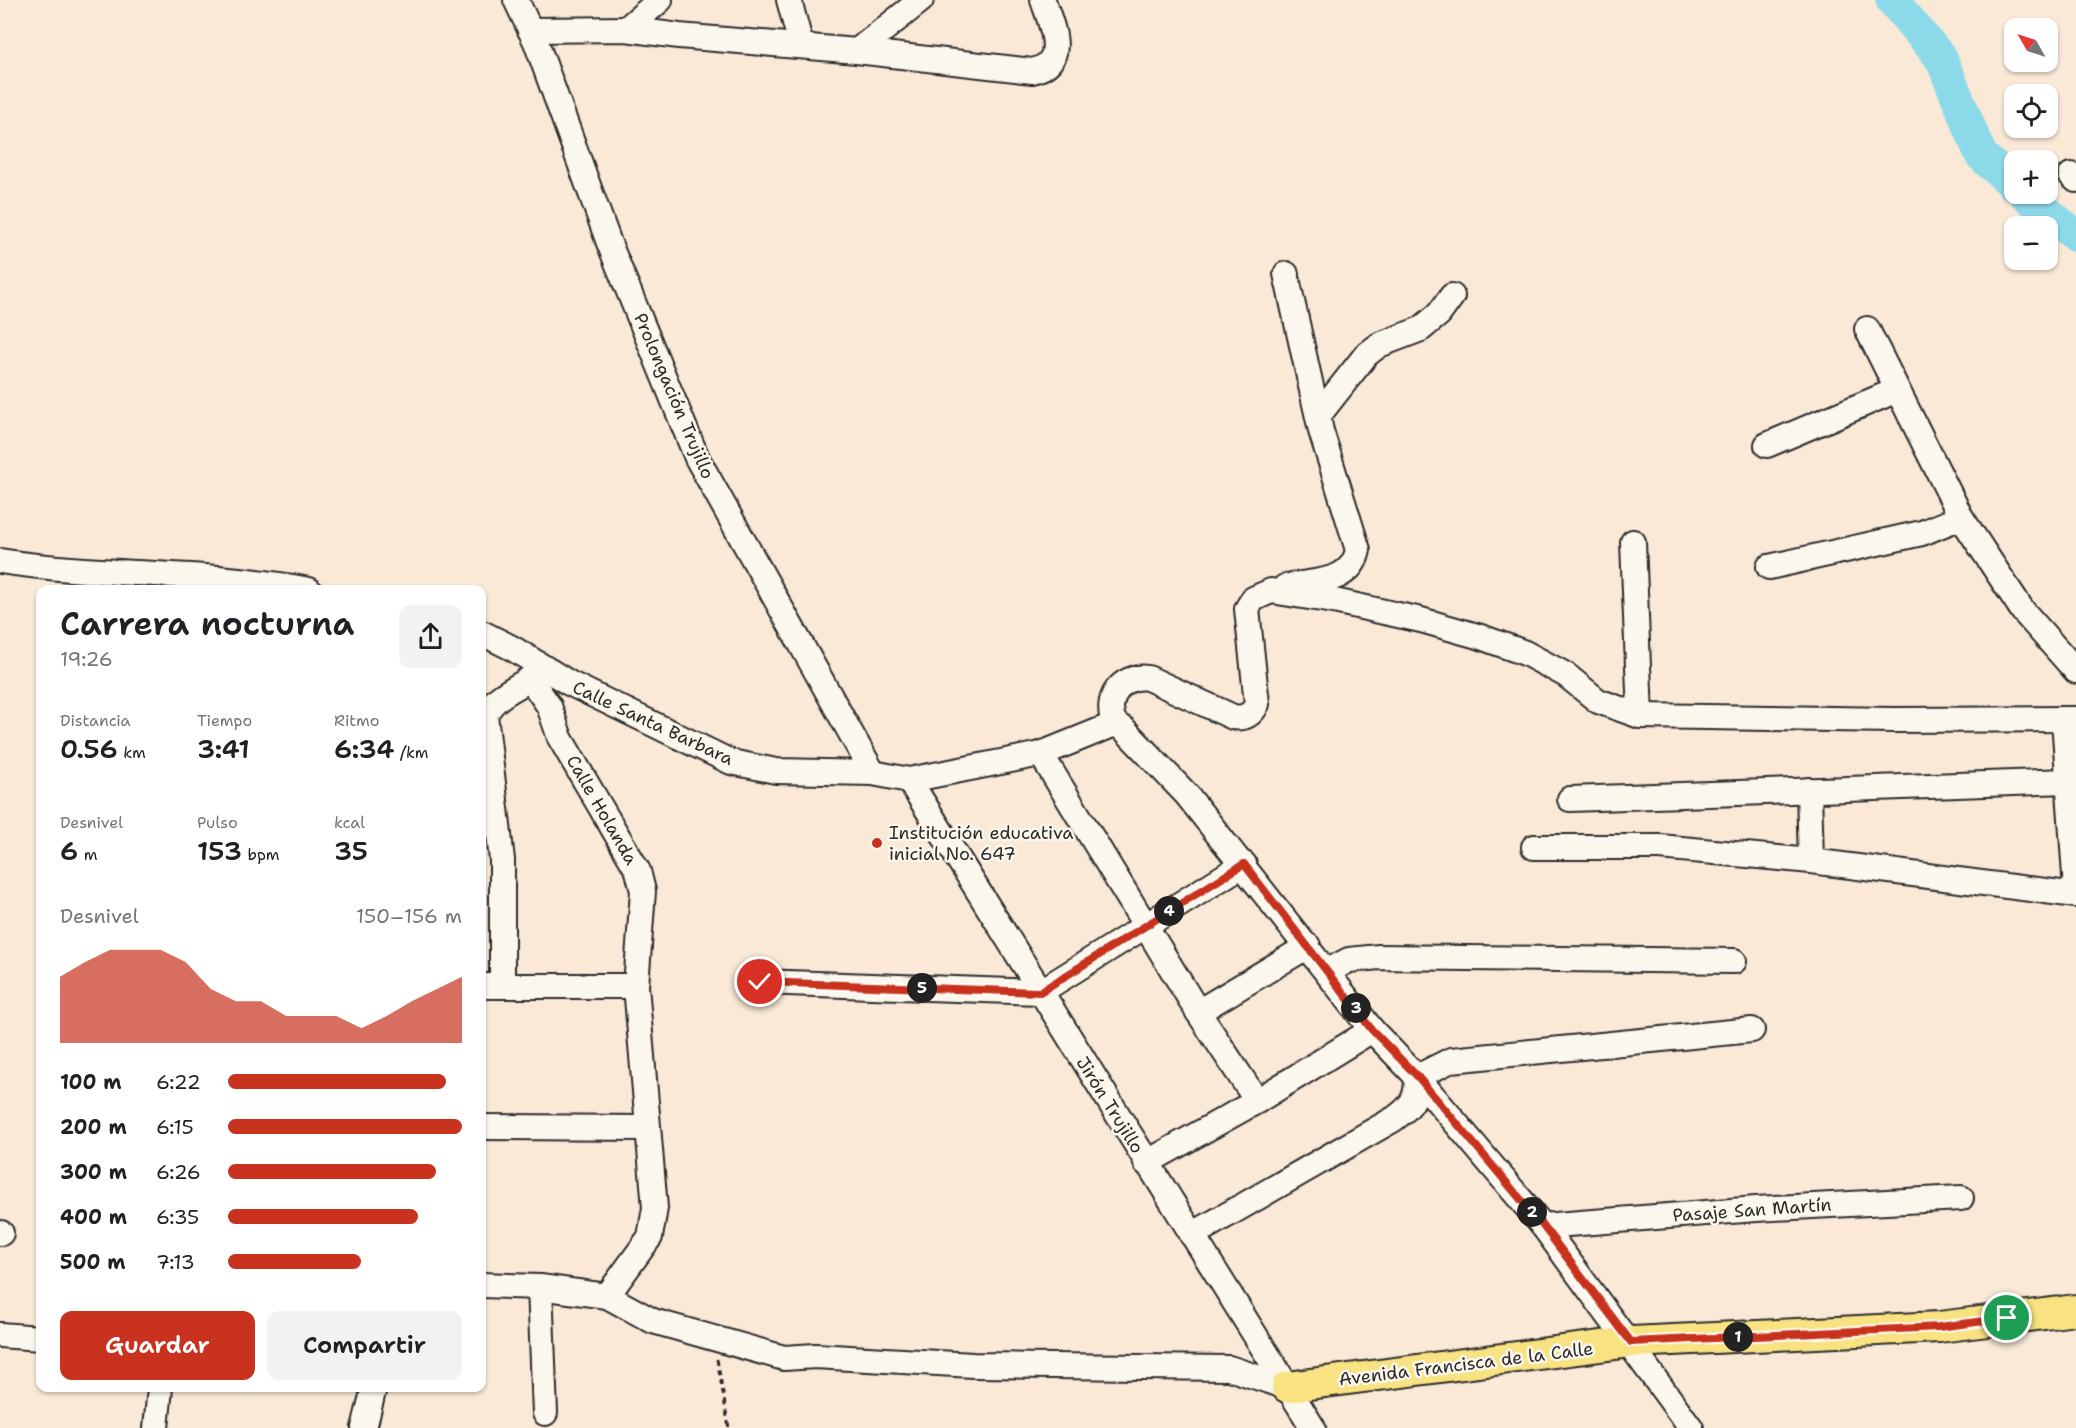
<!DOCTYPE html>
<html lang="es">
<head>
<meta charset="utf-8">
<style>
	body { margin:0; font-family:"Shantell Sans",sans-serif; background:#f2f2f2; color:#202124; height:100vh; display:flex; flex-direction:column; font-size:22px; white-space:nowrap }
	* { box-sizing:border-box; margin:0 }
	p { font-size:20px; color:#757577 }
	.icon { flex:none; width:33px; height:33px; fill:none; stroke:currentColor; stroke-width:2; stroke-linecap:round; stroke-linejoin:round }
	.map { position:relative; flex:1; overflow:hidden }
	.drawer { position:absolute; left:36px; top:585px; width:450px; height:807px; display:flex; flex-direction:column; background:#fff; border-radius:12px; box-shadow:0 2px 4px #0004 }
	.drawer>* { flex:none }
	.needle { width:39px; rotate:309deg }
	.buttons { position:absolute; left:2004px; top:18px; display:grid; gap:12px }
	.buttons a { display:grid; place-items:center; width:54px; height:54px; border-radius:12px; background:#fff; box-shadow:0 2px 4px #0004; font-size:30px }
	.pin { position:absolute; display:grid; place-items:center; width:51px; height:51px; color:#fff; margin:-26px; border:3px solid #fff; border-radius:50%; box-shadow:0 2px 6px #0007 }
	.km { position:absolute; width:30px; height:30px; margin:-15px; border-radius:50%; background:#222; color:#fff; font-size:16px; line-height:30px; text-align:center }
	.round { display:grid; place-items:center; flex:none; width:63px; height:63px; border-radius:12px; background:#f2f2f2 }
	.head { display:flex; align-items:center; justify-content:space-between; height:102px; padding:0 24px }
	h1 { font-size:33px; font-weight:600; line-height:45px }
	.figures { display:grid; grid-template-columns:repeat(3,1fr); gap:9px; height:102px; padding:6px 24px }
	.figures div { display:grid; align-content:center }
	.figures b { font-size:26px; font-weight:600 }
	.figures small { font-size:16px; font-weight:400 }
	.figures p { font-size:16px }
	.chart { height:168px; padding:12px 24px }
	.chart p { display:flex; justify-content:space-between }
	.chart svg { width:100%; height:108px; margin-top:6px; fill:#c8321e; opacity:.7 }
	.action { display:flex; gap:12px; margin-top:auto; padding:12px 24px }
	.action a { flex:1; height:69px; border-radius:12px; background:#c8321e; color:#fff; font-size:24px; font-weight:600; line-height:69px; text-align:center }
	.action a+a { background:#f2f2f2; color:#202124 }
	ul { padding:0 24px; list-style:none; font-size:20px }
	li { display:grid; grid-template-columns:96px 72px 1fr; align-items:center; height:45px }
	li i { height:15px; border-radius:8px; background:#c8321e }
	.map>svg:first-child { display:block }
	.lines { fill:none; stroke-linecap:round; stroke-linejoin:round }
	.river { stroke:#8cd9ea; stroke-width:33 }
	.minor-casing { stroke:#2b2b2b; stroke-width:28 }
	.major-casing { stroke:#2b2b2b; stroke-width:34 }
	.path { stroke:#2b2b2b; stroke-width:3; stroke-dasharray:6 4.5; stroke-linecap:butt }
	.minor { stroke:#fbf7ec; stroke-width:24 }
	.major { stroke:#f8e281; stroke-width:30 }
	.route-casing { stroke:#fff; stroke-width:12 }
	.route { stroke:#c8321e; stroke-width:8 }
	.poi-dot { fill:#c8321e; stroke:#fbf7ec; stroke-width:2 }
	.labels { text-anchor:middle; stroke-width:5; stroke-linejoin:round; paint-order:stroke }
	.street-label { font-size:18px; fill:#2b2b2b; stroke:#fbf7ec }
	.poi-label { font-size:18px; fill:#2b2b2b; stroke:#fbf7ec; text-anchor:start }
</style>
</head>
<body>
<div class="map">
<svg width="2076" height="1428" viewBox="0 0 2076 1428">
	<rect width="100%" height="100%" fill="#f9e9d6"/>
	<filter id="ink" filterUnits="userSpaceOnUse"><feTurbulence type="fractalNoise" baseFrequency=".0167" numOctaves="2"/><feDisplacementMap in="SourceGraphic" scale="12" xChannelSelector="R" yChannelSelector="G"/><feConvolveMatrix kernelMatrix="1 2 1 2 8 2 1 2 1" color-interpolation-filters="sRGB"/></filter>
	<g filter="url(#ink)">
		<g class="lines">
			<g class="river">
				<path d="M1892,0L1941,58L1981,155L2014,185"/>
				<path d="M2025,194L2076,236"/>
			</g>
			<g class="minor-casing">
				<g id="minor">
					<path d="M516,0L536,42L609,243L697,458L873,773"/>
					<path d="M789,0L801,45"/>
					<path d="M626,29L660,0"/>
					<path d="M530,30L626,29L679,36L857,51L1032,71C1070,63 1051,25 1043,0"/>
					<path d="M857,51L921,0"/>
					<path d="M2071,175L2076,180"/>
					<path d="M1867,329L1961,517L2023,611L2076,671"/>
					<path d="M1318,416L1366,355L1379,345L1421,329L1439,314L1452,296"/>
					<path d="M1767,445L1897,390"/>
					<path d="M1633,542L1640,716"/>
					<path d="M0,561C102,577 207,570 309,590"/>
					<path d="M1769,567L1922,533L1961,517"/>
					<path d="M1285,587C1313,580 1351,585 1358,550L1321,431L1286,274"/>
					<path d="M482,633L512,648L569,683L731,762L776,771L873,773L909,780L1041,754L1115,724"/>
					<path d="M531,680L549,706L560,738L638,871L643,891L636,986L655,1208L650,1237L607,1296"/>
					<path d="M2064,719L2076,890"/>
					<path d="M1115,724C1103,699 1121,674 1148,678L1233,717C1244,719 1252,715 1257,704L1247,609L1253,599L1271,591L1334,601L1421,620L1481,637L1525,653L1566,675L1598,701L1640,716L1893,720L2076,719"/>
					<path d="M1115,724L1124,729L1187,795L1372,1030L1417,1077L1543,1226L1691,1428"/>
					<path d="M1041,754L1198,1012L1257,1101"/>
					<path d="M909,780L1313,1428"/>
					<path d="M1809,790L1811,861"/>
					<path d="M1570,799L2068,781"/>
					<path d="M1534,847H1660L1811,861L2076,895"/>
					<path d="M1328,971L1349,960L1379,957L1734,961"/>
					<path d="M760,982L1040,992L1244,864"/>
					<path d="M502,985V860L485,715C497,691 524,687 542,669"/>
					<path d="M482,986H636"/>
					<path d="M1198,1012L1308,946"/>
					<path d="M482,1127L647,1128"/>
					<path d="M1146,1163L1257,1101L1372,1030"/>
					<path d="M1543,1226L1756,1209L1961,1198"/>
					<path d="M0,1233H1"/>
					<path d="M1192,1235L1394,1119C1412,1106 1417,1099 1417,1077L1451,1060L1752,1030"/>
					<path d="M482,1285L540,1287L607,1296L653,1321L784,1358L815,1356L973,1365L1229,1368L1287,1387"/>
					<path d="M540,1287L545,1413"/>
					<path d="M0,1335L40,1338"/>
					<path d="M156,1428L160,1388"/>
					<path d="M364,1428L374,1388"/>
				</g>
			</g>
			<g class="major-casing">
				<path id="major" d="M1287,1387L1631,1342L1939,1327L2076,1310"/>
			</g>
			<path class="path" d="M717,1359L729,1428"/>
			<use href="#minor" class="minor"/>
			<use href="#major" class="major"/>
		</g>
	</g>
	<g class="lines" filter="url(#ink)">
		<g class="route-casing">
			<path id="route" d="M760,982L1040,992L1244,864L1372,1030L1418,1077L1543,1226L1631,1342L1939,1327L2007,1318"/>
		</g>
		<use href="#route" class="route"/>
	</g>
	<circle class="poi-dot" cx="877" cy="843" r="6"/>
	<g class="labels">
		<g class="street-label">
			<text transform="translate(674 396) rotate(67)" y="6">Prolongación Trujillo</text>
			<text transform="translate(653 723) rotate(25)" y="6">Calle Santa Barbara</text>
			<text transform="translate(602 810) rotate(60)" y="6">Calle Holanda</text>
			<text transform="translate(1110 1105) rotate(58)" y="6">Jirón Trujillo</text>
			<text transform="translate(1752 1210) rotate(-4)" y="6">Pasaje San Martín</text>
			<text transform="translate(1466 1364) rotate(-7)" y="6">Avenida Francisca de la Calle</text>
		</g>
		<g class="poi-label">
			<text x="889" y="839">Institución educativa<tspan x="889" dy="21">inicial No. 647</tspan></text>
		</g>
	</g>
</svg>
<div class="buttons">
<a><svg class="needle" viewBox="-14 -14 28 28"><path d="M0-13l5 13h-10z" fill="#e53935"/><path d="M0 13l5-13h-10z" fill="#757577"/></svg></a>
<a><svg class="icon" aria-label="locate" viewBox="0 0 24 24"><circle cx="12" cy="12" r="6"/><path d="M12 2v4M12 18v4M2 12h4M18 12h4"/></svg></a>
<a>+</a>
<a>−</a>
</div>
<div class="pin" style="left:2007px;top:1318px;background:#1e9e55"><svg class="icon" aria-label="arrive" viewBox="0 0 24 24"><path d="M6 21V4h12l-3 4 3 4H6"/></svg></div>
<div class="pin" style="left:760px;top:982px;background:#d93025"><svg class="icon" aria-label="check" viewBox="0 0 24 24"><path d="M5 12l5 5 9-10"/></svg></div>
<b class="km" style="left:1738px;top:1337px">1</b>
<b class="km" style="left:1532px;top:1212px">2</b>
<b class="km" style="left:1356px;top:1008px">3</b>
<b class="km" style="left:1169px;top:911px">4</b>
<b class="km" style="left:922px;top:988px">5</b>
<section class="drawer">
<div class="head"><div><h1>Carrera nocturna</h1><p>19:26</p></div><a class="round"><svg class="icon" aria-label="share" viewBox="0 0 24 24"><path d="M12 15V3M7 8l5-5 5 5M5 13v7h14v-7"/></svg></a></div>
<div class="figures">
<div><p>Distancia</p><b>0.56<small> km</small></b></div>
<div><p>Tiempo</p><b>3:41</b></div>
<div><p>Ritmo</p><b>6:34<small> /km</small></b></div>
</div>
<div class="figures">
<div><p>Desnivel</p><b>6<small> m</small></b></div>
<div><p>Pulso</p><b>153<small> bpm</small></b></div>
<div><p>kcal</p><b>35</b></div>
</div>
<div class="chart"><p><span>Desnivel</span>150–156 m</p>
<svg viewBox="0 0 160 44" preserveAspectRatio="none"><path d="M0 44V17L10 11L20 6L30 6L40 6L50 11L60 22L70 27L80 27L90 33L100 33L110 33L120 38L130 33L140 27L150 22L160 17V44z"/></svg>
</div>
<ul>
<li><b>100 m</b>6:22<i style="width:93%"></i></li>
<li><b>200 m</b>6:15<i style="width:100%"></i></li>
<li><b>300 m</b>6:26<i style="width:89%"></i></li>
<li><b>400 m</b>6:35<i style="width:81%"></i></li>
<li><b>500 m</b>7:13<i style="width:57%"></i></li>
</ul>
<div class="action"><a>Guardar</a><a>Compartir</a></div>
</section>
</div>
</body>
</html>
